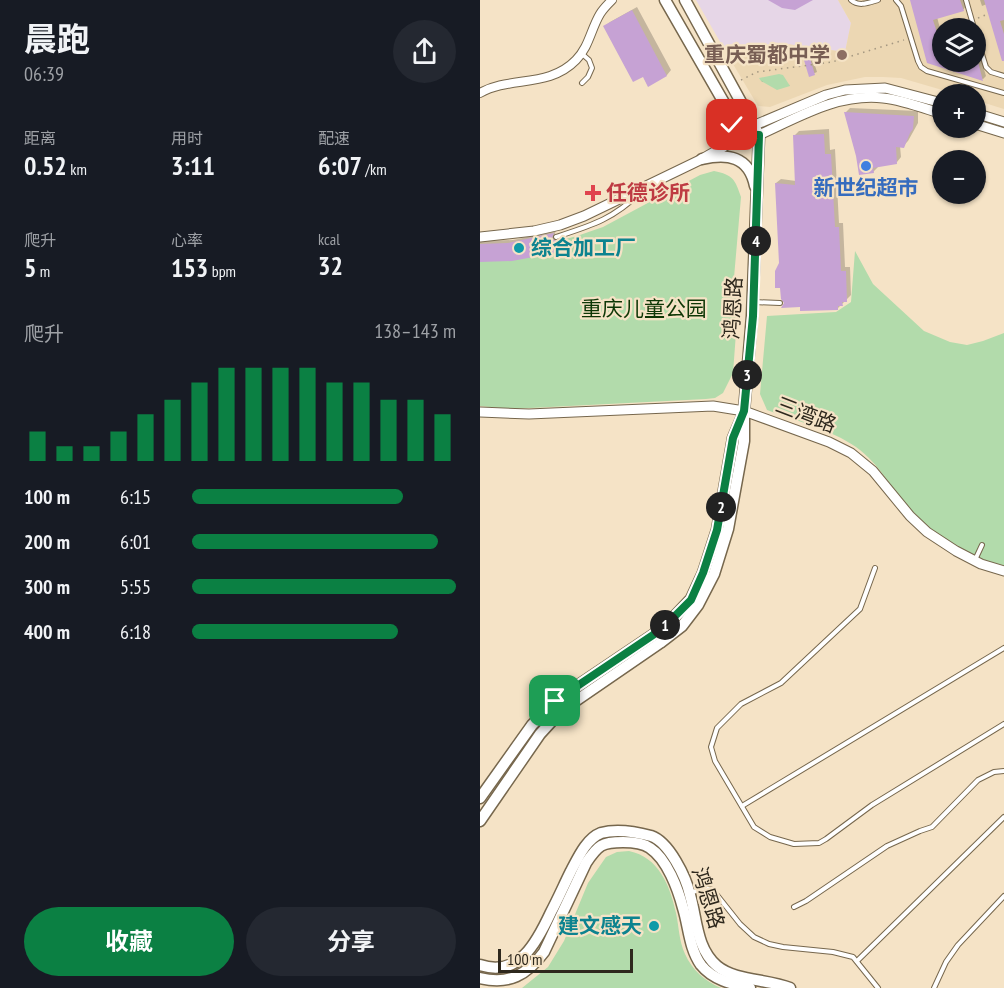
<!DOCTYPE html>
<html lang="zh">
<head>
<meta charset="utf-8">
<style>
	body { margin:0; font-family:"PT Sans Narrow","Noto Sans SC",sans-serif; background:#242831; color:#f1f3f6; height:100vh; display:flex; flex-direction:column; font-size:22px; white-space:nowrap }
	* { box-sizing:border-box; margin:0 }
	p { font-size:20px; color:#9ea1a6 }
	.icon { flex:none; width:33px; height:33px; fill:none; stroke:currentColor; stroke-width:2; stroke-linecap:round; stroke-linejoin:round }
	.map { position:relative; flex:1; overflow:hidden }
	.drawer { display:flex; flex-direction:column; background:#171b24; width:480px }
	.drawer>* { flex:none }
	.fabs { position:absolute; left:452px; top:18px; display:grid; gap:12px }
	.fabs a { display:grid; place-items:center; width:54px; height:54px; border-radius:50%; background:#171b24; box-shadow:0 2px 4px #0004; font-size:30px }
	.scale { position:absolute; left:18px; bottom:15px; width:135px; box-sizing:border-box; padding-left:6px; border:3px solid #2e281d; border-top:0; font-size:16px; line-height:21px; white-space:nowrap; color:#2e281d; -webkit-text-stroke:4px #f5e3c6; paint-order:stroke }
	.pin { position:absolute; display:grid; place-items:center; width:51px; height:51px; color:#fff; margin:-26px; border-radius:12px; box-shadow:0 3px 9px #0006 }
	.km { position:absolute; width:30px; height:30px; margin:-15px; border-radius:50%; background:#222; color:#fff; font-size:16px; line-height:30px; text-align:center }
	.round { display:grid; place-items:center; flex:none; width:63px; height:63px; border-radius:32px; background:#242831 }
	.summary { display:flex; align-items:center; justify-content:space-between; height:102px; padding:0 24px }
	h1 { font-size:33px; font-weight:700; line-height:45px }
	.metrics { display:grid; grid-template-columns:repeat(3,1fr); gap:9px; height:102px; padding:6px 24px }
	.metrics div { display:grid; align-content:center }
	.metrics b { font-size:26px; font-weight:700 }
	.metrics small { font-size:16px; font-weight:400 }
	.metrics p { font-size:16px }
	.chart { height:168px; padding:12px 24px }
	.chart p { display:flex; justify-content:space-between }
	.chart svg { width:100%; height:108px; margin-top:6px; stroke:#0b8043; stroke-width:6 }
	.action { display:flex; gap:12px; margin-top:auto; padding:12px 24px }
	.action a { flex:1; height:69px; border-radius:36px; background:#0b8043; color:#fff; font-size:24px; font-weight:700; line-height:69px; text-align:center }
	.action a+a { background:#242831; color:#f1f3f6 }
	ul { padding:0 24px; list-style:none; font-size:20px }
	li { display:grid; grid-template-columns:96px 72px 1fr; align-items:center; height:45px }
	li i { height:15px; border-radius:8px; background:#0b8043 }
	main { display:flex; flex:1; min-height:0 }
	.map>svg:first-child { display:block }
	.commercial { fill:#e6d6e7 }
	.built { fill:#ecd7b3; fill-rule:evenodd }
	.grass { fill:url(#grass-tufts) }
	.green { fill:#b2dbab }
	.shadow { fill:#0003 }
	.building { fill:#c6a2d4 }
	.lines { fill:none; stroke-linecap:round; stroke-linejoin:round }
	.service-casing { stroke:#76674d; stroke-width:6 }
	.minor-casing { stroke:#76674d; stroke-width:10 }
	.tertiary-casing { stroke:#76674d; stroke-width:11 }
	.secondary-casing { stroke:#76674d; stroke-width:13 }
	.path { stroke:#a49781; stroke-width:1.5; stroke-dasharray:1.5 4.5; stroke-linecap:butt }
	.service { stroke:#fff; stroke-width:4 }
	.minor { stroke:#fff; stroke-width:8 }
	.tertiary { stroke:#fff; stroke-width:9 }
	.secondary { stroke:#fff; stroke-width:10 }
	.route-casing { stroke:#fff; stroke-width:12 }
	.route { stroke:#0b8043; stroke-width:8 }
	.education-dot { fill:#8d6e63; stroke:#f5e3c6; stroke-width:2 }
	.shop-dot { fill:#3f7fe0; stroke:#f5e3c6; stroke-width:2 }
	.health-dot { fill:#e0444e; stroke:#f5e3c6; stroke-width:2 }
	.culture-dot { fill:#0f9aa8; stroke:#f5e3c6; stroke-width:2 }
	.labels { text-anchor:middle; stroke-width:4.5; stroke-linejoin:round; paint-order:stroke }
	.education-label { font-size:21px; font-weight:bold; fill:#785e54; stroke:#f5e3c6; text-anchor:end }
	.shop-label { font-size:21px; font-weight:bold; fill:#366cbe; stroke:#f5e3c6 }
	.health-label { font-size:21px; font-weight:bold; fill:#be3a42; stroke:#f5e3c6; text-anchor:start }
	.culture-label { font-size:21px; font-weight:bold; fill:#0d838f; stroke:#f5e3c6; text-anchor:start }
	.street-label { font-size:21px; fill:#2e281d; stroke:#f5e3c6 }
	.park-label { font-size:21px; fill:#0e3706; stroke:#f5e3c6 }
</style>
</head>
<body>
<main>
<section class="drawer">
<div class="summary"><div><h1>晨跑</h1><p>06:39</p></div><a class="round"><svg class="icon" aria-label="share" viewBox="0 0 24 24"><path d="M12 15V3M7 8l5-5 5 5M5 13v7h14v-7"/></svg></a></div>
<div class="metrics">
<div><p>距离</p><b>0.52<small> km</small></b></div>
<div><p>用时</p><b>3:11</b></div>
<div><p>配速</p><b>6:07<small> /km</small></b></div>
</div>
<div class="metrics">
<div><p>爬升</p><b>5<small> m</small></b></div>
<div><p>心率</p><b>153<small> bpm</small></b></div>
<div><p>kcal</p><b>32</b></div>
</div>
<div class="chart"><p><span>爬升</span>138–143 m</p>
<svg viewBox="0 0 160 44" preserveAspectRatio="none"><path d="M5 44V32M15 44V38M25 44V38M35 44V32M45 44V25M55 44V19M65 44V12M75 44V6M85 44V6M95 44V6M105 44V6M115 44V12M125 44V12M135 44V19M145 44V19M155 44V25"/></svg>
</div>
<ul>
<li><b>100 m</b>6:15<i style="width:80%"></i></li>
<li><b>200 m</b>6:01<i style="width:93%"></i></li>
<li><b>300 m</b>5:55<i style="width:100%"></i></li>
<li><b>400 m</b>6:18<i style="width:78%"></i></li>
</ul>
<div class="action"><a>收藏</a><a>分享</a></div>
</section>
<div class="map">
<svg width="524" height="988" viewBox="0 0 524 988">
	<defs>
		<pattern id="grass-tufts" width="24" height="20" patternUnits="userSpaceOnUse" patternTransform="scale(1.5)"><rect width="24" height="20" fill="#b2dbab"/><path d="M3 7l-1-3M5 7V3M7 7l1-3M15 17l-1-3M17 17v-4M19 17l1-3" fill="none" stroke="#99bc93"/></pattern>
	</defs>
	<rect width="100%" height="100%" fill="#f5e3c6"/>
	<path class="commercial" d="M216,0H358L371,23L365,52L299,43L250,59Z"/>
	<path class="built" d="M358,0H524V109L495,100V94H476L421,78L403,77H385L347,85L290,107L278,106L250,59L299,43L365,52L371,23ZM462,28H495V62H462Z"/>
	<path class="grass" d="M299,74L303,75L310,86L297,90L281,81L279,78Z"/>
	<g class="green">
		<path d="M234,171C253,175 255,179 261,197L253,289L258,306L253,373L243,393L235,398L226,399L31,409L0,406V253L66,244L97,236L123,227L220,175Z"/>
		<path d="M375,251L393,284L444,331L470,342L487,345L503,341L524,333V567C490,557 457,540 433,514C413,492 401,465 376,447C350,429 316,421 287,410L280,394L287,316L356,312L371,302Z"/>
		<path d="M149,851C179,857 190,886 196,913C199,927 199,941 205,954C212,970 225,981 241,988H42L68,967L84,941L108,883L126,857L137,852Z"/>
	</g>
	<g class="shadow">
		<path d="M431,0H484L486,6L483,10L457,17L462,36V62H495V38L506,76L503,79L449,62Z"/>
		<path d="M500,0H524V57H523L507,4L502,6Z"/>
		<path d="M157,7L191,70L187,75L168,85L163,75L125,26L130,22Z"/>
		<path d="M329,47L337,72L330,75L322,50Z"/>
		<path d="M370,108L438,111V123L428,141L423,146H420L421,157L417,162L398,166V167L393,172L378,156L365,113Z"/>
		<path d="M349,129L350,150L355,149L359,223H363L365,267H370L371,295L358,308L306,302L300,264L296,183L301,179L316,181L314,136L319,131Z"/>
		<path d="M76,231L75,233L77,237L80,238L83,247L79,251L0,261V241L33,240Z"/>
	</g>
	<g class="building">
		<path d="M288,0H333L315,10L302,8Z"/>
		<path d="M430,0H480L484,11L453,20L460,42H462V62H498L503,81L447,63Z"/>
		<path d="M504,0H524V20L520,21L524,34V61H522Z"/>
		<path d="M152,10L187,76L168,87L163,77L153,82L123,26Z"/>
		<path d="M327,48L335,75L329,77L321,50Z"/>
		<path d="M364,112L434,116L433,129L430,133L424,148L416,147L417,164L393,168L394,173L379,175L376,156Z"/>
		<path d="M344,134L345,154H351L355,227H359L361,271H366L367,302H362L363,306H358V310L320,311V307L301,308L304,303L301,299L300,288H295V271L299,263L295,183L315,185L313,135Z"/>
		<path d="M74,233L72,238L74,240L77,241L80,252L32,261L0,262V244L28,243Z"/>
	</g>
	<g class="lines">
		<g class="service-casing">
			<g id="service">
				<path d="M371,0C379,7 388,3 398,0"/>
				<path d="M416,0L421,6L438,61L441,67L447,71L524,93"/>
				<path d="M486,0L494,28"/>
				<path d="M495,32L506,67L511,72L524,76"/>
				<path d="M101,53L109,60L112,68L108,77L102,83"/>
				<path d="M76,237C113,225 133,219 161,192"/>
				<path d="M274,302L300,303"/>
				<path d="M495,560L502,545"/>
				<path d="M395,568L380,609L301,683L261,704L237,728L231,747L235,761L274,827L290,837L314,844L339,843L346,839L392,805L524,724"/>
				<path d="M262,806L524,648"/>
				<path d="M211,892L228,889L233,890L260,924L274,937L289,944L303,947L353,952L373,957L398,988"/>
				<path d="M314,907L326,901L407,846L440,831L452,827L498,780L514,772L524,771"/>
				<path d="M377,961L524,817"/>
				<path d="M454,988L466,962L478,945L524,896"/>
			</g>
		</g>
		<g class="minor-casing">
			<path id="minor" d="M0,93C30,76 69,88 96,60C109,47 111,29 120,14C123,9 128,4 132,0"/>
		</g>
		<g class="tertiary-casing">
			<g id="tertiary">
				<path d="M495,113L524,122"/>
				<path d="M495,124L524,133"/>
				<path d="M279,135C319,117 358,93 403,98C423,100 443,108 462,114"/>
				<path d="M0,237L54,231L80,225L104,216L222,159L243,147L275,125L346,95L365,90L405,88L462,103"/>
				<path d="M0,412L49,414L233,406L264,411L349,442L371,453L393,471L430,516L447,532L476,551L501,564L524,571"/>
			</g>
		</g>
		<g class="secondary-casing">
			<g id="secondary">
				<path d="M185,0L262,134L279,135"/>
				<path d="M243,147C251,137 253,129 250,116"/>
				<path d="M222,159C247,153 269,156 275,186"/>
				<path d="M0,798L52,725L75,701L173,635L192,619L211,599L223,573L237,530L253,438L262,417"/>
				<path d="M0,821L60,734L81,711L180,643L202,626L218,605L234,574L248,529L264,441V411L272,316L279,135L205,0"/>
				<path d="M0,965C39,978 57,942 71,912C78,899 84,885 91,871C98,858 106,839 121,833C136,829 156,832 171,836C189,842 206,877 210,895C217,919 216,948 237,966C255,981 288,979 310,988"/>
				<path d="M0,978C29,985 47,975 64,952L106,863C118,845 122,842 143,842C152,842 163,843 170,848C187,859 198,889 203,908C209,927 209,948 221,965C233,980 252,984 270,988"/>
			</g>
		</g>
		<g class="path">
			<path d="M498,18L508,14"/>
			<path d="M457,30L485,22"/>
			<path d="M261,80L277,72L352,62L424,40"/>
		</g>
		<use href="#service" class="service"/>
		<use href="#minor" class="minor"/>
		<use href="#tertiary" class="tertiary"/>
		<use href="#secondary" class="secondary"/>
	</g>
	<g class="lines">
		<g class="route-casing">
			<path id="route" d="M75,701L173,635L192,619L211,600L223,573L237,530L253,438L264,411L273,316L279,135L262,134L250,113L252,125"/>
		</g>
		<use href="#route" class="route"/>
	</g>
	<circle class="education-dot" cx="362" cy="55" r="6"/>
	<circle class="shop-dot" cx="386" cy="166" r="6"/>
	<path class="health-dot" d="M110 184h6v6h6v6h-6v6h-6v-6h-6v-6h6z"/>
	<g class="culture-dot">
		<circle cx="39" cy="248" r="6"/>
		<circle cx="174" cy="926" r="6"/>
	</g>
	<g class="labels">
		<g class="education-label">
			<text x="350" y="62">重庆蜀都中学</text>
		</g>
		<g class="shop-label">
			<text x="386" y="195">新世纪超市</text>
		</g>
		<g class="health-label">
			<text x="126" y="200">任德诊所</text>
		</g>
		<g class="culture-label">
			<text x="51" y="255">综合加工厂</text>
			<text x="162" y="933" text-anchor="end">建文感天</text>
		</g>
		<g class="street-label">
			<text transform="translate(253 308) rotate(-87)" y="7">鸿恩路</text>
			<text transform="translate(326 415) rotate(21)" y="7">三湾路</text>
			<text transform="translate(228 898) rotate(73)" y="7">鸿恩路</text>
		</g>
		<g class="park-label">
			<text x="164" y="316">重庆儿童公园</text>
		</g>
	</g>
</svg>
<div class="fabs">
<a><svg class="icon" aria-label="layers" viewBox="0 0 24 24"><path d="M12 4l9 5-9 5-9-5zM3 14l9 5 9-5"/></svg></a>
<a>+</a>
<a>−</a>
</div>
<div class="scale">100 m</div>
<div class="pin" style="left:75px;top:701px;background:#1e9e55"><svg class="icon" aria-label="arrive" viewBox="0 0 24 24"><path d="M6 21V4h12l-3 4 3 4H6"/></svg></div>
<div class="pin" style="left:252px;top:125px;background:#d93025"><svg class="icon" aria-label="check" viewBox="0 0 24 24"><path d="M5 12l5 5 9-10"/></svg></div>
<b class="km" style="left:185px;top:625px">1</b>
<b class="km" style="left:241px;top:507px">2</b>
<b class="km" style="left:267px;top:375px">3</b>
<b class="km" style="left:276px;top:241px">4</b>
</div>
</main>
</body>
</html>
